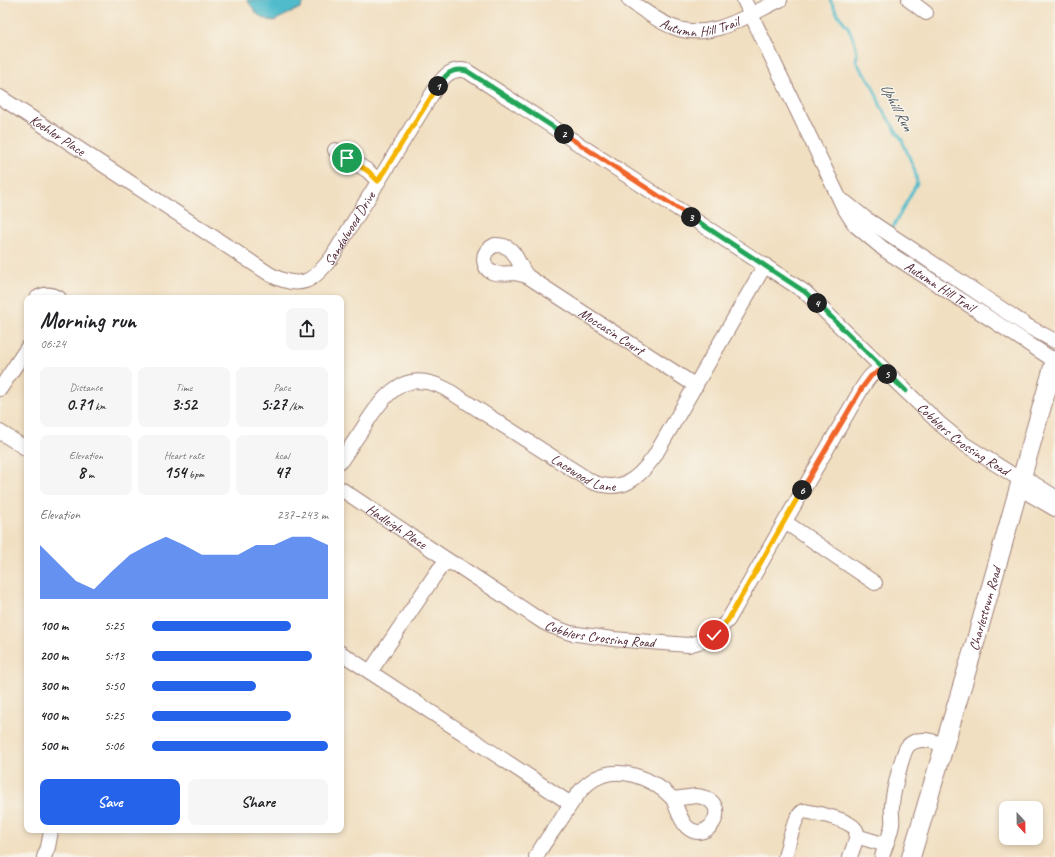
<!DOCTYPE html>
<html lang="en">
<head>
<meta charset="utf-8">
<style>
	body { margin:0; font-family:Caveat,sans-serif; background:#f6f6f6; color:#202124; height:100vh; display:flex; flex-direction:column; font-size:15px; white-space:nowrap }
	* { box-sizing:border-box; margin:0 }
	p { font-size:13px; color:#757577 }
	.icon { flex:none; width:22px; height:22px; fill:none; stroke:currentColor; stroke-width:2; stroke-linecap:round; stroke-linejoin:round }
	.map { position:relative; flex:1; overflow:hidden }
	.panel { position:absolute; left:24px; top:295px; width:320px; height:538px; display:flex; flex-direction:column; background:#fff; border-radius:8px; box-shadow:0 2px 6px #0003 }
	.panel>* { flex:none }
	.needle { width:26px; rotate:158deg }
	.tools { position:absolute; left:999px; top:801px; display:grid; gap:8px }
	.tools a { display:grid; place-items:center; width:44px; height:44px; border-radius:8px; background:#fff; box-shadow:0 2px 6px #0003; font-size:20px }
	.pin { position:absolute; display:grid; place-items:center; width:34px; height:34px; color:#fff; margin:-17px; border:2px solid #fff; border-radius:50%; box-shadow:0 1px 4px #0007 }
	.km { position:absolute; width:20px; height:20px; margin:-10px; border-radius:50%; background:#222; color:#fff; font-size:11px; line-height:20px; text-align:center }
	.round { display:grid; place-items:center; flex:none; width:42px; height:42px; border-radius:8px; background:#f6f6f6 }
	.overview { display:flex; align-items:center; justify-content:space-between; height:68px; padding:0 16px }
	h1 { font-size:22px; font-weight:600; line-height:30px }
	.metrics { display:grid; grid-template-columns:repeat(3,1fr); gap:6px; height:68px; padding:4px 16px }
	.metrics div { display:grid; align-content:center; border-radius:8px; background:#f6f6f6; text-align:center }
	.metrics b { font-size:17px; font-weight:600 }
	.metrics small { font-size:11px; font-weight:400 }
	.metrics p { font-size:11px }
	.chart { height:112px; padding:8px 16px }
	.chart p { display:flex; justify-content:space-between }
	.chart svg { width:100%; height:72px; margin-top:4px; fill:#2563eb; opacity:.7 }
	.action { display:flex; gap:8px; margin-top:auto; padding:8px 16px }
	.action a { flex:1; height:46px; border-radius:8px; background:#2563eb; color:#fff; font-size:16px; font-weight:600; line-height:46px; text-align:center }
	.action a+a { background:#f6f6f6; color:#202124 }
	ul { padding:0 16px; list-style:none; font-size:13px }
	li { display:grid; grid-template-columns:64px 48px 1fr; align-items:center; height:30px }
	li i { height:10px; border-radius:5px; background:#2563eb }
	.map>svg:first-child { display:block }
	.water { fill:#4fbbcb; stroke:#4c6d7b }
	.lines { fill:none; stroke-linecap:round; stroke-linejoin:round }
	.stream { stroke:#4fbbcb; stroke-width:3 }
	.minor-casing { stroke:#9e7f76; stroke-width:16 }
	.major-casing { stroke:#9e7f76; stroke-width:20 }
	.minor { stroke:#fff; stroke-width:14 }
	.major { stroke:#fff; stroke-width:18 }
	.split-1-casing { stroke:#fff; stroke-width:8 }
	.split-2-casing { stroke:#fff; stroke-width:8 }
	.split-3-casing { stroke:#fff; stroke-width:8 }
	.split-4-casing { stroke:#fff; stroke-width:8 }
	.split-5-casing { stroke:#fff; stroke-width:8 }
	.split-6-casing { stroke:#fff; stroke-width:8 }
	.split-7-casing { stroke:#fff; stroke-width:8 }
	.split-1 { stroke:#f5b400; stroke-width:5 }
	.split-2 { stroke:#22a559; stroke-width:5 }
	.split-3 { stroke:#f0652b; stroke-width:5 }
	.split-4 { stroke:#22a559; stroke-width:5 }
	.split-5 { stroke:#22a559; stroke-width:5 }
	.split-6 { stroke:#f0652b; stroke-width:5 }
	.split-7 { stroke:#f5b400; stroke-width:5 }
	.labels { text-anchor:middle; stroke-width:3; stroke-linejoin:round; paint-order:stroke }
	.street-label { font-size:14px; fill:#4a1f2b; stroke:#f7f3e8 }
	.water-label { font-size:15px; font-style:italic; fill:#4c5663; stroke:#f7f3e8 }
</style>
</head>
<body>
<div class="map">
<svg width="1055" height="857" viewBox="0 0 1055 857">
	<rect width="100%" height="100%" fill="#f7f3e8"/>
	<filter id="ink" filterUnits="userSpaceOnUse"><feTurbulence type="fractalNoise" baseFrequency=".025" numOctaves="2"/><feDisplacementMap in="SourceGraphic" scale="8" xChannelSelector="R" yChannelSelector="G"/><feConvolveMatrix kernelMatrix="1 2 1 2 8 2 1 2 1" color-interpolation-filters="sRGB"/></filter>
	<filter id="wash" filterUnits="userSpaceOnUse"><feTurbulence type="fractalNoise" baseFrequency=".012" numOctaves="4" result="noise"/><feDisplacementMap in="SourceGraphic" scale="16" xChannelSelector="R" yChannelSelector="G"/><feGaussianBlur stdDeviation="0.9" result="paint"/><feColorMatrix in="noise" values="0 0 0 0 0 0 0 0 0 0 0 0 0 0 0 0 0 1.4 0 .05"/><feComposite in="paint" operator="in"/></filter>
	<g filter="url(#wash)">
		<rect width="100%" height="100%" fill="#f1dfc1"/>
		<path class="water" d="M247,0H306L300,8L274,21L265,19L257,14Z"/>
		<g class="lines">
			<path class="stream" d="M830,0L838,15L848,27L855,43L857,55L856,61L862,71L871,82L882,109L902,140L915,171L917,183L893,227"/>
		</g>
	</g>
	<g filter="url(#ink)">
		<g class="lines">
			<g class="minor-casing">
				<g id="minor">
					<path id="s1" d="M629,0C643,10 657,21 673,27C710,42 748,15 780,0"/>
					<path id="s2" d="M744,0L844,208L855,225L886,251L1055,361"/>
					<path d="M909,0L926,13"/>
					<path id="s3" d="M0,97L271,275C301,290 313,282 332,257L427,102C438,86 446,65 467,71L805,292L906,391"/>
					<path d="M335,150L368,171L378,181"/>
					<path d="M845,202L865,218L1029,327L1055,341"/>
					<path d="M495,245C516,244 516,262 527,276C523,275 519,274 515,273C503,273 485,278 484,259C484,252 489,248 495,245Z"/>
					<path id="s4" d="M527,276L696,386"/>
					<path d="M37,298C45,293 52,294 59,298"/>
					<path d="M0,389L27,348"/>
					<path d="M0,432L27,449"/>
					<path id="s5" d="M341,461C348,450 356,439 363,428C384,395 404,367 446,389L592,482C622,493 637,480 654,457L765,265"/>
					<path d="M1022,476L1055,497"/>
					<path d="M1019,488L1055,509"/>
					<path id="s6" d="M341,489L452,563"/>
					<path d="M785,522L875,583"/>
					<path d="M341,653L571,804"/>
					<path id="s7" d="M370,672L435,575L440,568L447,562L457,565L543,622L551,626L570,633L613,639L688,645L706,640L714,635L728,620L862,388C870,376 874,366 890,376L940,424L964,444L1021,480"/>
					<path d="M696,796C736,800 708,847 687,827C680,820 677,808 673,799Z"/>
					<path d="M856,836L886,845"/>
					<path d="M44,857L48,847L51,831"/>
					<path d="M536,857C542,845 552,832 560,821C569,808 577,791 590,782C616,762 653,778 673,799"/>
					<path d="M785,857C788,847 794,814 804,811C815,813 856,820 857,833C857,840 852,850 850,857"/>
					<path d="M882,857C885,846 890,836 892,825C893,819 891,813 892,806C892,796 902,755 907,747C917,735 933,741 944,745"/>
				</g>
			</g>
			<g class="major-casing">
				<g id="major">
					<path id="s8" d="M911,857L975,643L1055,360"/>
				</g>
			</g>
			<use href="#minor" class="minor"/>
			<use href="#major" class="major"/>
		</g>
	</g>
	<g class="lines" filter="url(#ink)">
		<g class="split-1-casing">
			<path id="split-1" d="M347,158L368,171L378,181L438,86"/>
		</g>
		<g class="split-2-casing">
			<path id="split-2" d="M438,86C446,74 452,67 467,71L564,134"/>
		</g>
		<g class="split-3-casing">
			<path id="split-3" d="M564,134L691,217"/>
		</g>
		<g class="split-4-casing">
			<path id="split-4" d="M691,217L805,292L817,303"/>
		</g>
		<g class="split-5-casing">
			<path id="split-5" d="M817,303L906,391L887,374"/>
		</g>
		<g class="split-6-casing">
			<path id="split-6" d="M802,490L862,388L871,376L879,371L887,374"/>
		</g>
		<g class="split-7-casing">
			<path id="split-7" d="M714,635L728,620L802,490"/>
		</g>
		<use href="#split-1" class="split-1"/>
		<use href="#split-2" class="split-2"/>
		<use href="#split-3" class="split-3"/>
		<use href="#split-4" class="split-4"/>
		<use href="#split-5" class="split-5"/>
		<use href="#split-6" class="split-6"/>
		<use href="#split-7" class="split-7"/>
	</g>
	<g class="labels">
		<g class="street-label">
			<text dy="5" stroke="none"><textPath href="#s1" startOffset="79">Autumn Hill Trail</textPath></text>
			<text dy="5" stroke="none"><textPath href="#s3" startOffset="69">Koehler Place</textPath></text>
			<text dy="5" stroke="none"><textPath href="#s3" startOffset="430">Sandalwood Drive</textPath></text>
			<text dy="5" stroke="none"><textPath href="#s2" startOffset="356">Autumn Hill Trail</textPath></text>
			<text dy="5" stroke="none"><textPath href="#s4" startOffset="101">Moccasin Court</textPath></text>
			<text dy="5" stroke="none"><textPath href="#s7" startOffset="846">Cobblers Crossing Road</textPath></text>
			<text dy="5" stroke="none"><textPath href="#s5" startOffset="306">Lacewood Lane</textPath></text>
			<text dy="5" stroke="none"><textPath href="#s6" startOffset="67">Hadleigh Place</textPath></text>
			<text dy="5" stroke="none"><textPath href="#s8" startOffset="259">Charlestown Road</textPath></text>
			<text dy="5" stroke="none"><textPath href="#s7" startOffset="307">Cobblers Crossing Road</textPath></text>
		</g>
		<g class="water-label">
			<text transform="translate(897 107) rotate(62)" y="5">Uphill Run</text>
		</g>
	</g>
</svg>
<div class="tools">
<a><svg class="needle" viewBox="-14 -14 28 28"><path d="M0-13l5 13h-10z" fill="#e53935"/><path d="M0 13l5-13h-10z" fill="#757577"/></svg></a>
</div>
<div class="pin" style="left:347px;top:158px;background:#1e9e55"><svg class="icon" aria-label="arrive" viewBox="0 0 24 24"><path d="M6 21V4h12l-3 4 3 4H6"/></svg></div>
<div class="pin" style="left:714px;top:635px;background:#d93025"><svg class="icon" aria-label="check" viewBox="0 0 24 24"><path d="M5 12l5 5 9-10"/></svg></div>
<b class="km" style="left:438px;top:86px">1</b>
<b class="km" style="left:564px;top:134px">2</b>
<b class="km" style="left:691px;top:217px">3</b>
<b class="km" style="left:817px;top:303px">4</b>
<b class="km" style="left:887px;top:374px">5</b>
<b class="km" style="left:802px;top:490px">6</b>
<section class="panel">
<div class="overview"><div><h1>Morning run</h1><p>06:24</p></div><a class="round"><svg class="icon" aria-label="share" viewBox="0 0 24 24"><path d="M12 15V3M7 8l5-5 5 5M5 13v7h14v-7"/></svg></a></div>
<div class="metrics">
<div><p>Distance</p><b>0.71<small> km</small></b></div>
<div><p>Time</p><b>3:52</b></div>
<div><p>Pace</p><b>5:27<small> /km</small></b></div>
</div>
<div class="metrics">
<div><p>Elevation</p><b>8<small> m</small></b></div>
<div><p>Heart rate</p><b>154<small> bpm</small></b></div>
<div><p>kcal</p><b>47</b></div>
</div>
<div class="chart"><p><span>Elevation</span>237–243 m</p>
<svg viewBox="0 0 160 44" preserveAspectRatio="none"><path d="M0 44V11L10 22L20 33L30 38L40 27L50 17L60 11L70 6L80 11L90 17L100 17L110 17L120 11L130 11L140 6L150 6L160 11V44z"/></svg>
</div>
<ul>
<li><b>100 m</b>5:25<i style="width:79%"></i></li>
<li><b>200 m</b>5:13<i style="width:91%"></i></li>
<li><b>300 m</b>5:50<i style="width:59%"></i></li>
<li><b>400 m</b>5:25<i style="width:79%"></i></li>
<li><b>500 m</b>5:06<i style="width:100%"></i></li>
</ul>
<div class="action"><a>Save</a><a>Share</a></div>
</section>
</div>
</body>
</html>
